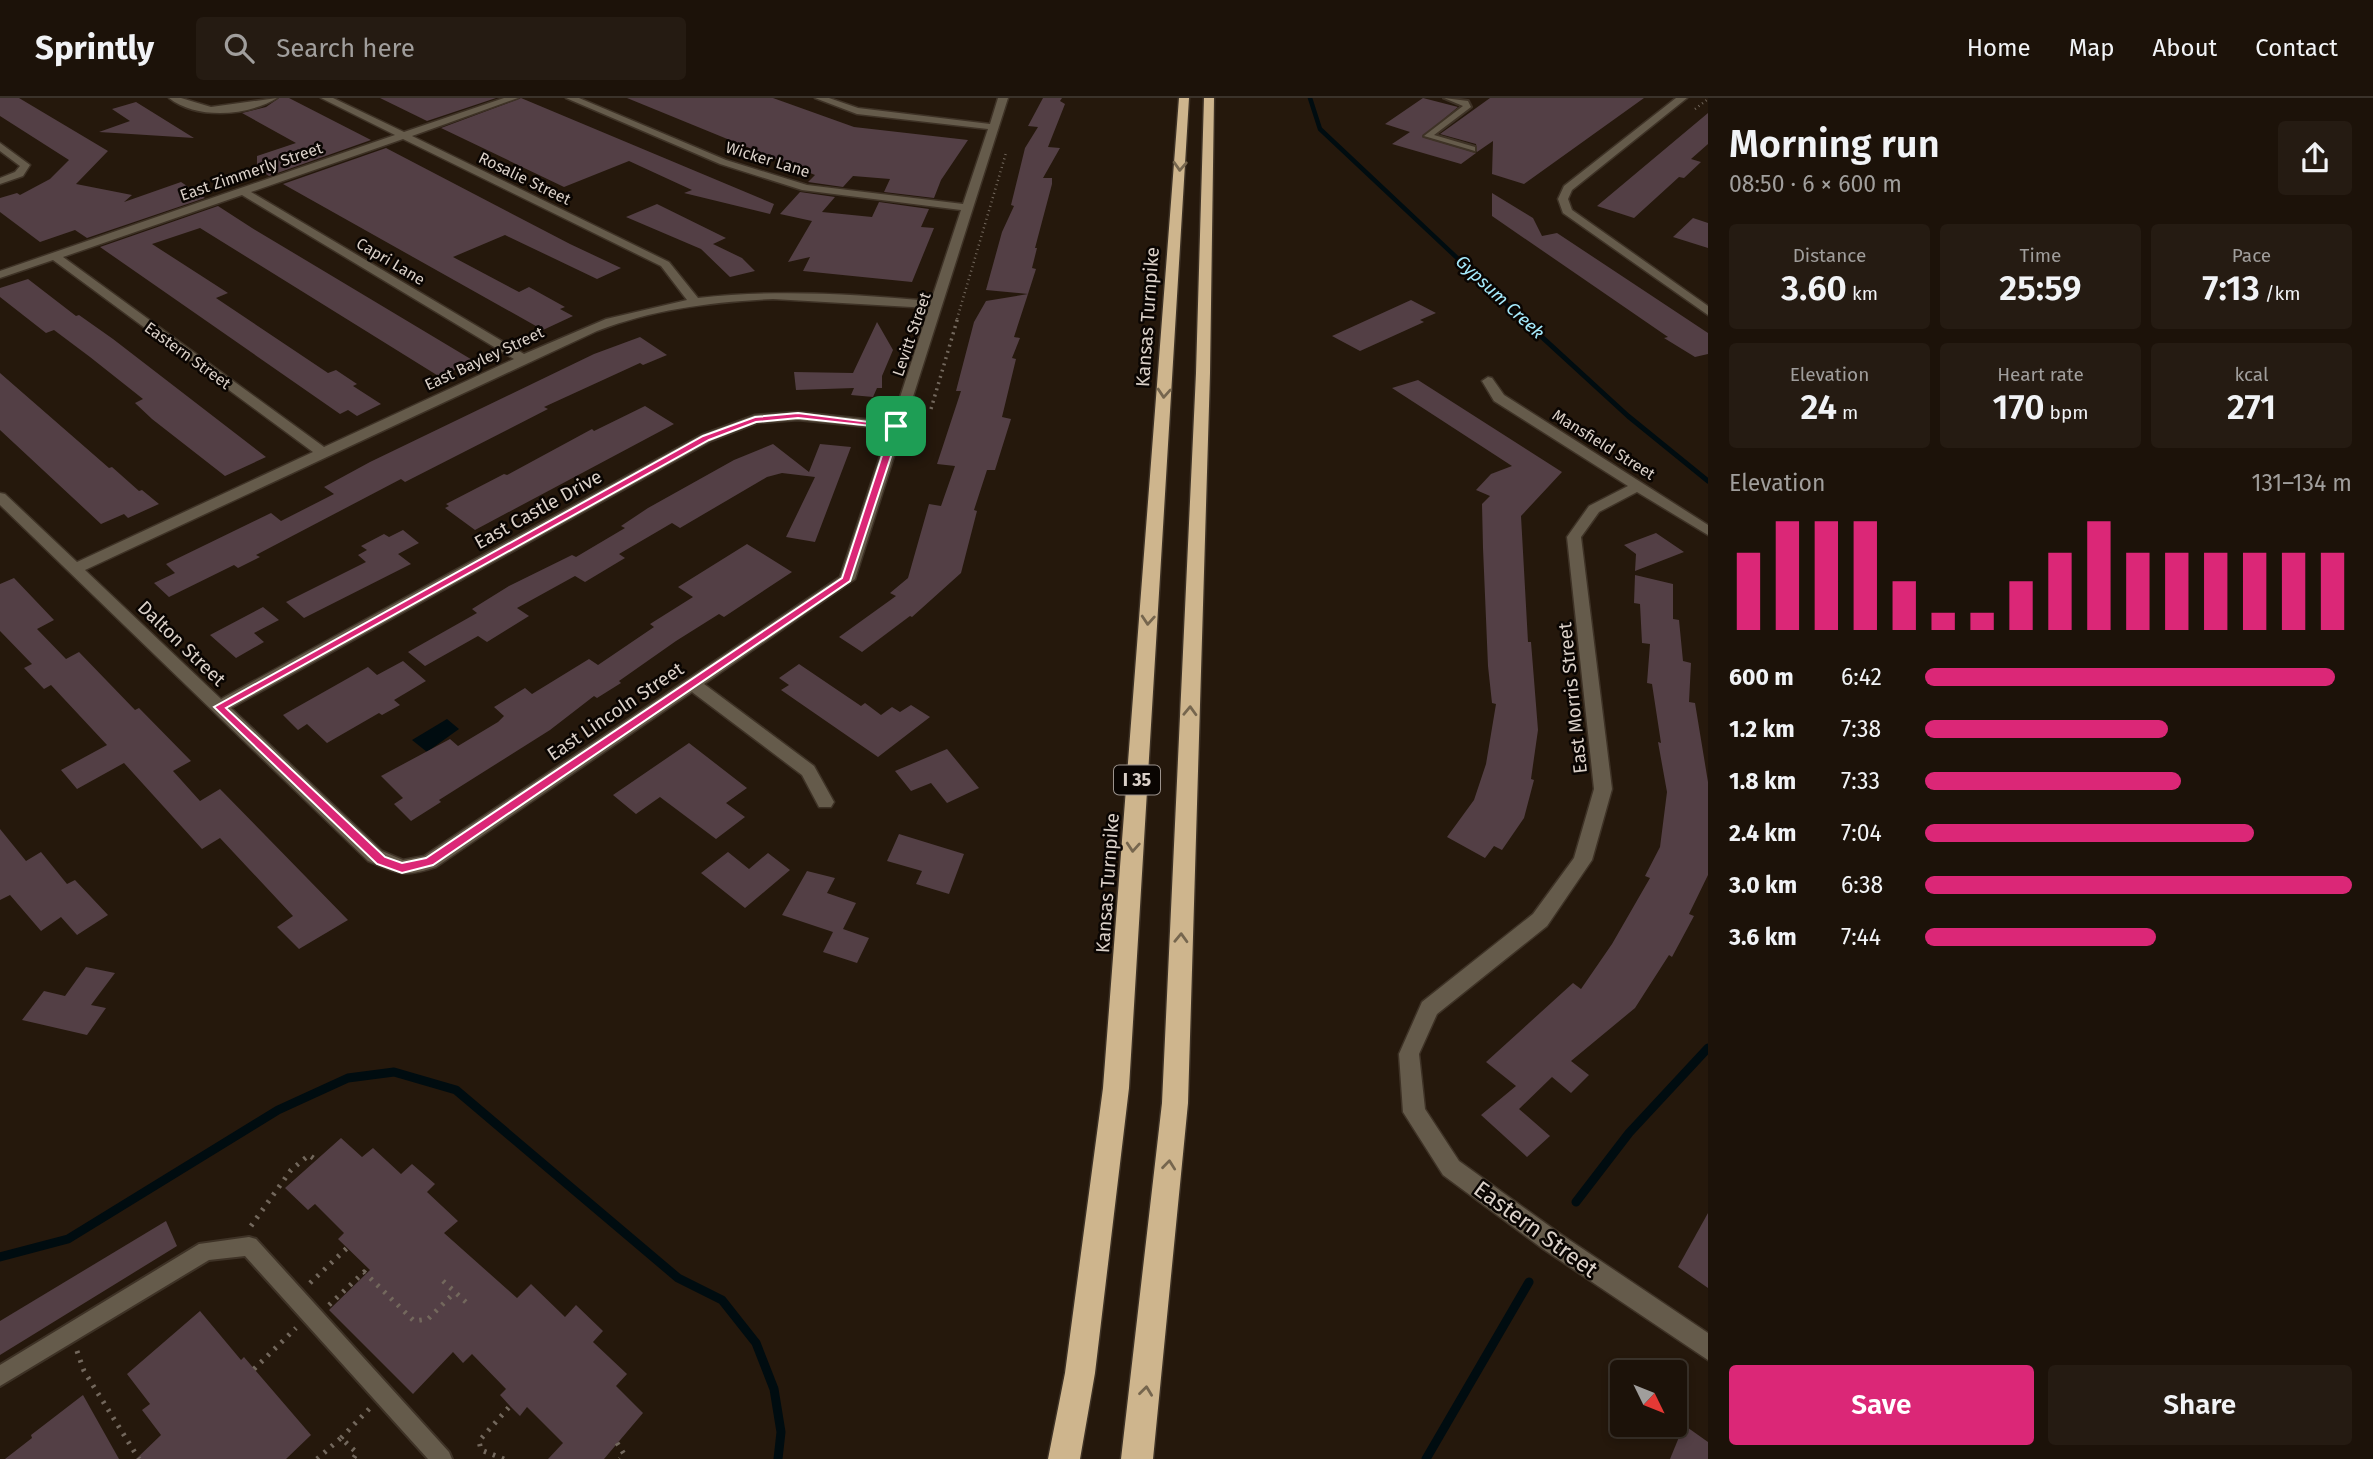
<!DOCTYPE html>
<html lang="en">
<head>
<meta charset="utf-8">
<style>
	body { margin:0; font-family:"Fira Sans",sans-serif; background:#251b12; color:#f1f3f6; height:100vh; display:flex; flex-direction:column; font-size:26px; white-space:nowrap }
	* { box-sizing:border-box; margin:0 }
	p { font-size:23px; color:#a09e9c }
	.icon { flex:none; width:38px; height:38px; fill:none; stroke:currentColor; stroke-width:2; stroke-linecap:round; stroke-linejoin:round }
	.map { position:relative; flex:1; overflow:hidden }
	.side { display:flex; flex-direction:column; background:#1c1209; width:665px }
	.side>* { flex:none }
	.needle { width:46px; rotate:133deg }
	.buttons { position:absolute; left:1610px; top:1262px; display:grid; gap:14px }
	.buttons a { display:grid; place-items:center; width:77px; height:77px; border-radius:7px; background:#1c1209; box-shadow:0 4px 10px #0003,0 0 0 2px #3a322a; font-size:35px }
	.pin { position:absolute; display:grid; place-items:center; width:60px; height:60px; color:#fff; margin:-30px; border-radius:14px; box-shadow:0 4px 10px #0006 }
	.round { display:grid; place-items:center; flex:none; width:74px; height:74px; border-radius:7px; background:#251b12 }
	.overview { display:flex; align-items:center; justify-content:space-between; height:119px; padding:0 21px }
	h1 { font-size:38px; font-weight:600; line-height:52px }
	.metrics { display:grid; grid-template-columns:repeat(3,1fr); gap:10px; height:119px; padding:7px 21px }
	.metrics div { display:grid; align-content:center; border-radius:7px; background:#251b12; text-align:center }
	.metrics b { font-size:35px; font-weight:600 }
	.metrics small { font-size:19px; font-weight:400 }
	.metrics p { font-size:19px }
	.chart { height:196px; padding:14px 21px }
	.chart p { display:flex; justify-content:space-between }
	.chart svg { width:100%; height:126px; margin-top:7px; stroke:#db2777; stroke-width:6 }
	.button { display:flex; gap:14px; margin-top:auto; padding:14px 21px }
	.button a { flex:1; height:80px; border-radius:7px; background:#db2777; color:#fff; font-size:28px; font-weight:600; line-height:80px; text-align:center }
	.button a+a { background:#251b12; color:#f1f3f6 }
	ul { padding:0 21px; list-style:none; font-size:23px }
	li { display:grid; grid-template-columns:112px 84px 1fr; align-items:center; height:52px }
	li i { height:18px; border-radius:9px; background:#db2777 }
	header { display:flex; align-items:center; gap:42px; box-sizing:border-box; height:98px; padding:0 35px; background:#1c1209; border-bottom:2px solid #3a322a }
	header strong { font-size:33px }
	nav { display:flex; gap:38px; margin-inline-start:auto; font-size:24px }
	.search { width:490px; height:63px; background:#251b12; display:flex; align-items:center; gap:18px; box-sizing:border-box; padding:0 24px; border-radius:7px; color:#a09e9c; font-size:26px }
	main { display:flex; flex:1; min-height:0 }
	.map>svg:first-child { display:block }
	.water { fill:#000c10 }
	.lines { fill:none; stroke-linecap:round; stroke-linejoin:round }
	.stream-far2 { stroke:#000c10; stroke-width:4.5 }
	.stream-far1 { stroke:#000c10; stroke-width:5 }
	.stream { stroke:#000c10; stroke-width:9 }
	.building { fill:#533f45 }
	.lane-casing { stroke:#3e3226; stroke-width:4 }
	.street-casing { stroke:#3e3226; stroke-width:3 }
	.highway-casing { stroke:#3e3226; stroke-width:3 }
	.path-far2 { stroke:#73685d; stroke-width:2.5; stroke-dasharray:1 3.5; stroke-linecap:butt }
	.path-far1 { stroke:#73685d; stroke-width:3.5; stroke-dasharray:2 4.5; stroke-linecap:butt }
	.path { stroke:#73685d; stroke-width:5; stroke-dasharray:2.5 7; stroke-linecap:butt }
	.lane { fill:#655b4b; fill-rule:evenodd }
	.street { fill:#655b4b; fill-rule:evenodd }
	.highway { fill:#ceb58d; fill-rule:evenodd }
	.oneway { stroke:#76664e }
	.route { fill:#db2777; stroke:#fff; stroke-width:2; fill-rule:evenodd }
	.labels { text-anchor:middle; stroke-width:5; stroke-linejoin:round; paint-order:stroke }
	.far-street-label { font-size:16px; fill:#dad0c8; stroke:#0a0502 }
	.far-water-label { font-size:18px; font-style:italic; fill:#a6ebfd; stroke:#0a0502 }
	.shield { fill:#0a0502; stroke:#9c938d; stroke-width:2 }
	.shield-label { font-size:18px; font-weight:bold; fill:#dad0c8 }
	.street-label { font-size:19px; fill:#dad0c8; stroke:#0a0502 }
	.near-street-label { font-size:23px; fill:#dad0c8; stroke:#0a0502 }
</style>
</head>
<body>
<header>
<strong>Sprintly</strong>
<div class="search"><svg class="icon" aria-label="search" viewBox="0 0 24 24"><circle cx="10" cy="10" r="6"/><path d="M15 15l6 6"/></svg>Search here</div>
<nav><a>Home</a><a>Map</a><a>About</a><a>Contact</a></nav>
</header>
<main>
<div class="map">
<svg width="1708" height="1361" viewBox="0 0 1708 1361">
	<rect width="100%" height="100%" fill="#25180c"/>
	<path class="water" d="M447,621L459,631L427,654L412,642Z"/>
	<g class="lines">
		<path class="stream-far2" d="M1310,0L1320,31L1522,221"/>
		<path class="stream-far1" d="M1520,219L1628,318L1708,383"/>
		<g class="stream">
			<path d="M1576,1104L1629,1035L1708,950"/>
			<path d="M0,1159L68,1141L278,1012L348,980L394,974L456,992L678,1180L722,1202L756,1245L774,1291L781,1334L778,1361"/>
			<path d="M1426,1361L1529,1184"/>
		</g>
	</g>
	<g class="building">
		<path d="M0,0H19L108,53L76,86L132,97L124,104L181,84L205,100L87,140L75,132L40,144L0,114V100L17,95L20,97L50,81L69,62L0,18Z"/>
		<path d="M279,0H289L371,42L269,78L257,70V58L296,45L242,15L266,9Z"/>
		<path d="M380,0H496L427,23Z"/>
		<path d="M521,0L774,106L770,116L684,95L692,92L629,63L564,89L441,30Z"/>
		<path d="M627,0H773L854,29L968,42L941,82L934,100L884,94L890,81L853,78L843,89L808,84L815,77Z"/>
		<path d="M1043,0H1062L1060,3L1065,6L1048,49L1060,50L1043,80H1052V86L1035,150H1037L1032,170L1036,171L1028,196L986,192L1002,134L1014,108L1011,107L1025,50L1038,29L1028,28Z"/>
		<path d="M1423,0L1458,9L1422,39L1476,55L1461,66L1392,46L1410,34L1385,26Z"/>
		<path d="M1490,0H1644L1524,86L1492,76L1493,43L1477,54L1476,46L1440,36Z"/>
		<path d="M136,4L194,40L99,34L130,23L112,11Z"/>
		<path d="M1708,15V46L1691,61L1701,64L1684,80L1679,79L1634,120L1597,108Z"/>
		<path d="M386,50L570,146L621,170L597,181L505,137L453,159L519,194L529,189L565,209L560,211L573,218L543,232L283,86Z"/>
		<path d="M800,94L835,99L822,114L872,119L879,104L929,111L921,129L934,130L912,184L803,173L810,159L788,164L812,123L780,116Z"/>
		<path d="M1492,95L1533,120L1542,138L1557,135L1708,235V256L1695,259L1664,240L1668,239L1492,118Z"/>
		<path d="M657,106L726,140L713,146L742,160L755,173L730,179L701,151L626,119Z"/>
		<path d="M218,108L252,130L474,263L440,279L200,130L152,146L228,195L216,200L328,275L336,272L357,286L353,288L381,306L357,318L348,312L340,316L100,149Z"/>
		<path d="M1693,120L1708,125V150L1673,139Z"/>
		<path d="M28,181L76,218L79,217L113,241L266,359L225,378L152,321L135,305L143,301L90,259L54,232L46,235L0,199V190Z"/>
		<path d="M1028,196L1014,239L1020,240L1012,260L1016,261L1002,319L1011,321L995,372H987L974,412L977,413L961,475L912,519L910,518L862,554L839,539L896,498L890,495L908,480L929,406L941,408L955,368L937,366L961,293H956L974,224L986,203Z"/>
		<path d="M1411,202L1436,215L1420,222L1424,224L1360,253L1332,238Z"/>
		<path d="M877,224L893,252L882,278V290H877L873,299L851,297L854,290L796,292L794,274L853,275Z"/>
		<path d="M640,239L667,257L643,267L640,265L544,309L548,311L405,384L401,381L256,457L260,459L238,470L234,467L169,499L154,485L175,475L166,466L271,415L281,423L334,396L324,389L370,364L594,256Z"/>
		<path d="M0,275L109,370L112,369L139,393L142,392L159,406L128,420L124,416L101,426L0,332Z"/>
		<path d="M1418,282L1562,374L1521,418L1528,544H1531L1538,632L1531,681L1534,682L1524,720L1502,752L1494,748L1485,760L1447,739L1474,702L1486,666L1496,606L1492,605L1488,568L1483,450L1482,406L1490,398L1476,392L1491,376L1512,368L1392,290Z"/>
		<path d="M645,308L674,326L475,432L445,410L449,408L446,406L504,376L507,377L592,331L594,333Z"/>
		<path d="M773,346L809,374L820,346L851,349L815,444L786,439L815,379L782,375L767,379L680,430L672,425L619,456L625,460L585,484L575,478L517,510L529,518L487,544L478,538L425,568L408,554L477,515L472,511L509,488L572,457L576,459L625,430L621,428L648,410L734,362Z"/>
		<path d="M403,432L419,445L398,456L411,466L304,520L286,504L366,464L358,457L367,452L361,448L384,436L389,439Z"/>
		<path d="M1656,435L1684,454L1635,473L1636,456L1624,447Z"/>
		<path d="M747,446L792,474L724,519L719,516L676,543L619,583L621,585L597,600L594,598L550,632L439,702L441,704L411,723L394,706L403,700L381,678L450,641L458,648L498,624L504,618L494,609L525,590L532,596L589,561L598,567L654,529L650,526L693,499L678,489Z"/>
		<path d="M1635,477L1673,486V521L1679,522L1683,563L1691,565L1689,604L1695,605L1708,684V777L1689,816L1694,818L1672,859L1669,857L1635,910L1571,963L1589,977L1571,995L1552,979L1519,1011L1550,1038L1527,1059L1481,1017L1516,988L1486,964L1573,885L1581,891L1612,846L1650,780L1645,778L1660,749L1667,694L1658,644L1661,645L1652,586L1647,585L1650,546L1642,545L1640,506L1634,505Z"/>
		<path d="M14,480L54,522L37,531L66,561L79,554L135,612L139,610L191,663L173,673L200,703L220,691L348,822L299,851L277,829L293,818L220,740L202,751L124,665L77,691L61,672L107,647L51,587L44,591L24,570L32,566L0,533V486Z"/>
		<path d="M263,509L279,522L254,535L264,544L236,560L210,537Z"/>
		<path d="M403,563L426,583L394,602L400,607L382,617L379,615L327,645L307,626L298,632L283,617L368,569L377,577Z"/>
		<path d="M799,566L861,608L865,605L881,617L892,609L900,614L911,607L930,619L878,659L781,592L789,587L779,580Z"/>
		<path d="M689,645L747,690L726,705L745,719L716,741L660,699L636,716L613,697Z"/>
		<path d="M947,651L979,690L947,705L931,685L911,693L895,673Z"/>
		<path d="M0,731L26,763L41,754L67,786L75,782L108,817L77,837L61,819L41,833L10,797L0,802Z"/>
		<path d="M899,736L964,756L949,796L916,786L922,773L887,763Z"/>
		<path d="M728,754L749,771L768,755L790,772L745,810L701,775Z"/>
		<path d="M807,773L835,780L827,795L856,805L843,831L869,840L857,865L823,854L833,834L782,817Z"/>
		<path d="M86,869L115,875L91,907L106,910L87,937L22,922L44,893L65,898Z"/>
		<path d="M341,1040L362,1059L373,1050L401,1076L412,1066L435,1086L427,1094L458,1123L444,1135L517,1200L531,1186L565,1219L576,1207L603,1233L593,1244L627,1276L616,1288L643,1315L604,1361H548L563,1345L527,1309L520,1318L510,1308L500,1297L506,1291L472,1256L463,1265L453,1254L413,1296L329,1212L370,1172L338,1141L344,1135L315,1106L308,1112L285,1090Z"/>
		<path d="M1708,1115V1190L1678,1169Z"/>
		<path d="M166,1123L177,1148L0,1257V1223Z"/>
		<path d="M200,1213L241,1262L244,1259L311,1337L286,1361H136L161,1337L142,1312L150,1306L127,1276Z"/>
		<path d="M83,1297L119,1361H5L32,1340L31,1337Z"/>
		<path d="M1684,1327L1708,1344V1361H1670Z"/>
	</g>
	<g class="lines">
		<g class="lane-casing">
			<g id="lane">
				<path d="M1444,0L1468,3L1471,9L1434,37L1475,49V53L1424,38L1463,8Z"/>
				<path d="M249,1139L256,1141L449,1354L452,1361H428L245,1158L209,1162L0,1288V1267L199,1146Z"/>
			</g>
		</g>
		<g class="street-casing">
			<g id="street">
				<path d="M169,0H181L211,9L277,0C248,18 197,22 169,0Z"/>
				<path d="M321,0H333L404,34L504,0H518L412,38L669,164L698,200C776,191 853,196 931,203L961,112L802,92L720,66L566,0H579L726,62L807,87L963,106L988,31L857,16L815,0H829L858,10L990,26L998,0H1008L855,481L704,586L814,668L834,704L831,709H819L802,677L692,594L436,769C403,780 398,776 368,763L0,407V395L5,396L77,464L313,354L53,162L0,180V173L395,37ZM403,41L661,168L687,202L606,221L524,256L251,94ZM242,97L514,261L324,349L63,159ZM773,201L929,210L892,324L798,314L755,317L701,337L221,601L85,472L597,233C654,211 712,204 773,201ZM798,322L889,331L840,479L424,758L403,762L382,753L231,610L711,343L757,325Z"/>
				<path d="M1676,0H1687L1572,92L1568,101L1572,112L1708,208V217L1563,115L1558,101L1564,88Z"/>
				<path d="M0,45L30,67L23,78L0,86V80L15,74L20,68L0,53Z"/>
				<path d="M1488,279L1492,280L1504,297L1708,427V437L1637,394L1599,414L1581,439L1612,691L1592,762L1547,828L1437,916L1419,956L1425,1011L1459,1063L1559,1135L1708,1235V1262L1543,1151L1443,1077L1403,1014L1399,956L1422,904L1533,816L1574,760L1594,691L1567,439L1589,408L1628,388L1494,303L1482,283Z"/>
			</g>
		</g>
		<g class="highway-casing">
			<g id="highway">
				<path d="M1179,0H1189L1129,990L1095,1275L1080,1361H1048L1065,1275L1103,990Z"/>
				<path d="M1204,0H1214L1210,275L1188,1005L1153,1361H1121L1162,1005L1196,275Z"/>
			</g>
		</g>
		<g class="path-far2">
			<path d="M1695,11L1708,1"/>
			<path d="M957,221L1006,55"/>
		</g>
		<path class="path-far1" d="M931,311L958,219"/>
		<g class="path">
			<path d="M251,1128L291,1072L309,1057L316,1062"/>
			<path d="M443,1183L468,1206"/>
			<path d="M310,1185L347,1150"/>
			<path d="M329,1207L364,1174L414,1223L428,1221L455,1194"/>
			<path d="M77,1253L84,1273L139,1361"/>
			<path d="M254,1271L296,1230"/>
			<path d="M341,1340L370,1310"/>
			<path d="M617,1345L624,1356L620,1361"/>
			<path d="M317,1361L341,1340L357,1355L353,1361"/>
			<path d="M504,1361L481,1352L479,1343L510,1308"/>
		</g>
		<use href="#lane" class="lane"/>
		<use href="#street" class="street"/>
		<use href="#highway" class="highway"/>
	</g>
	<defs><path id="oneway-chevron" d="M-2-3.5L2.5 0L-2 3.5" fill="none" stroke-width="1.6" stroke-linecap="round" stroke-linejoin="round" transform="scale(1.75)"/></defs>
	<g class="oneway">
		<use href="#oneway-chevron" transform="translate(1180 68) rotate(93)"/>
		<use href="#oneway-chevron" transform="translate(1164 295) rotate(94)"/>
		<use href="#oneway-chevron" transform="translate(1148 522) rotate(94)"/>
		<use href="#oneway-chevron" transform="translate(1190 613) rotate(-88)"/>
		<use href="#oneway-chevron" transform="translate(1133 749) rotate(94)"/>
		<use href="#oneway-chevron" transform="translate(1181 840) rotate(-88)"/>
		<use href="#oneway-chevron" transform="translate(1169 1067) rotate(-84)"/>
		<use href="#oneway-chevron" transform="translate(1146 1293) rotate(-83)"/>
	</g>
	<path class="route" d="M798,315L901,328L850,483L433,767L402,775L377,766L214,609L703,338L755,319ZM798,320L891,330L842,480L426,760L402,765L385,759L226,610L709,342L756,324Z"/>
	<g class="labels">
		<g class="far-street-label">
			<text transform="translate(768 61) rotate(17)" y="6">Wicker Lane</text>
			<text transform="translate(251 73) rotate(-19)" y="6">East Zimmerly Street</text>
			<text transform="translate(525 80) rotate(26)" y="6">Rosalie Street</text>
			<text transform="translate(391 163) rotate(31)" y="6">Capri Lane</text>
			<text transform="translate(911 236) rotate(-71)" y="6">Levitt Street</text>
			<text transform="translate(188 257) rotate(36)" y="6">Eastern Street</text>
			<text transform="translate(484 260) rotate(-25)" y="6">East Bayley Street</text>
			<text transform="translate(1604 346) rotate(32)" y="6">Mansfield Street</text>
		</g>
		<g class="far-water-label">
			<text transform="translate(1500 199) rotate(43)" y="6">Gypsum Creek</text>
		</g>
		<rect class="shield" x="1114" y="667.5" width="46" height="29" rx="5"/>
		<g class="shield-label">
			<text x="1137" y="688">I 35</text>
		</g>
		<g class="street-label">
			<text transform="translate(1147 219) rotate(-86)" y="7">Kansas Turnpike</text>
			<text transform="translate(538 411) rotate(-29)" y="7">East Castle Drive</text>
			<text transform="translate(182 545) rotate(44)" y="7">Dalton Street</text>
			<text transform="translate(1572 600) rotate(-96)" y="7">East Morris Street</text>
			<text transform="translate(615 613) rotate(-34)" y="7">East Lincoln Street</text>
			<text transform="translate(1107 785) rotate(-86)" y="7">Kansas Turnpike</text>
		</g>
		<g class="near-street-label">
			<text transform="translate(1536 1131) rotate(36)" y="8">Eastern Street</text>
		</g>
	</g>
</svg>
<div class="buttons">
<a><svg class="needle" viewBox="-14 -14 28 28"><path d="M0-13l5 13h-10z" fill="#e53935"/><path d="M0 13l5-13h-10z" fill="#a09e9c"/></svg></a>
</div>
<div class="pin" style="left:896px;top:328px;background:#1e9e55"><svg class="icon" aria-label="arrive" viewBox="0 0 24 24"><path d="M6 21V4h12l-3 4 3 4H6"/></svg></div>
</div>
<section class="side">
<div class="overview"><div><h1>Morning run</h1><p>08:50 · 6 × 600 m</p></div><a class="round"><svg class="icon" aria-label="share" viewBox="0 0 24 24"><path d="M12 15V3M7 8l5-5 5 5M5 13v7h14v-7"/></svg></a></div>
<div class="metrics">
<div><p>Distance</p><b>3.60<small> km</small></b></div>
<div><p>Time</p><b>25:59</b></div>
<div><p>Pace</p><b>7:13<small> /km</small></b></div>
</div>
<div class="metrics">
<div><p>Elevation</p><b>24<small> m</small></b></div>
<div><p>Heart rate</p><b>170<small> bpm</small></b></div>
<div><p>kcal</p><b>271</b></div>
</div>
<div class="chart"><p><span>Elevation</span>131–134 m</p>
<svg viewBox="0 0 160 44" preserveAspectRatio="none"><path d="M5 44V17M15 44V6M25 44V6M35 44V6M45 44V27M55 44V38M65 44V38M75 44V27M85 44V17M95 44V6M105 44V17M115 44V17M125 44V17M135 44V17M145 44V17M155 44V17"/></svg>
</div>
<ul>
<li><b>600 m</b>6:42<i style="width:96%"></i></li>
<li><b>1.2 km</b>7:38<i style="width:57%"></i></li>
<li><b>1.8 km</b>7:33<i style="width:60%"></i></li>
<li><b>2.4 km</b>7:04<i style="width:77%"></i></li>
<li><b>3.0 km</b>6:38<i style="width:100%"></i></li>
<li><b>3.6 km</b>7:44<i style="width:54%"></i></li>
</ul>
<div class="button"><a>Save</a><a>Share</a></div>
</section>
</main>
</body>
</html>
